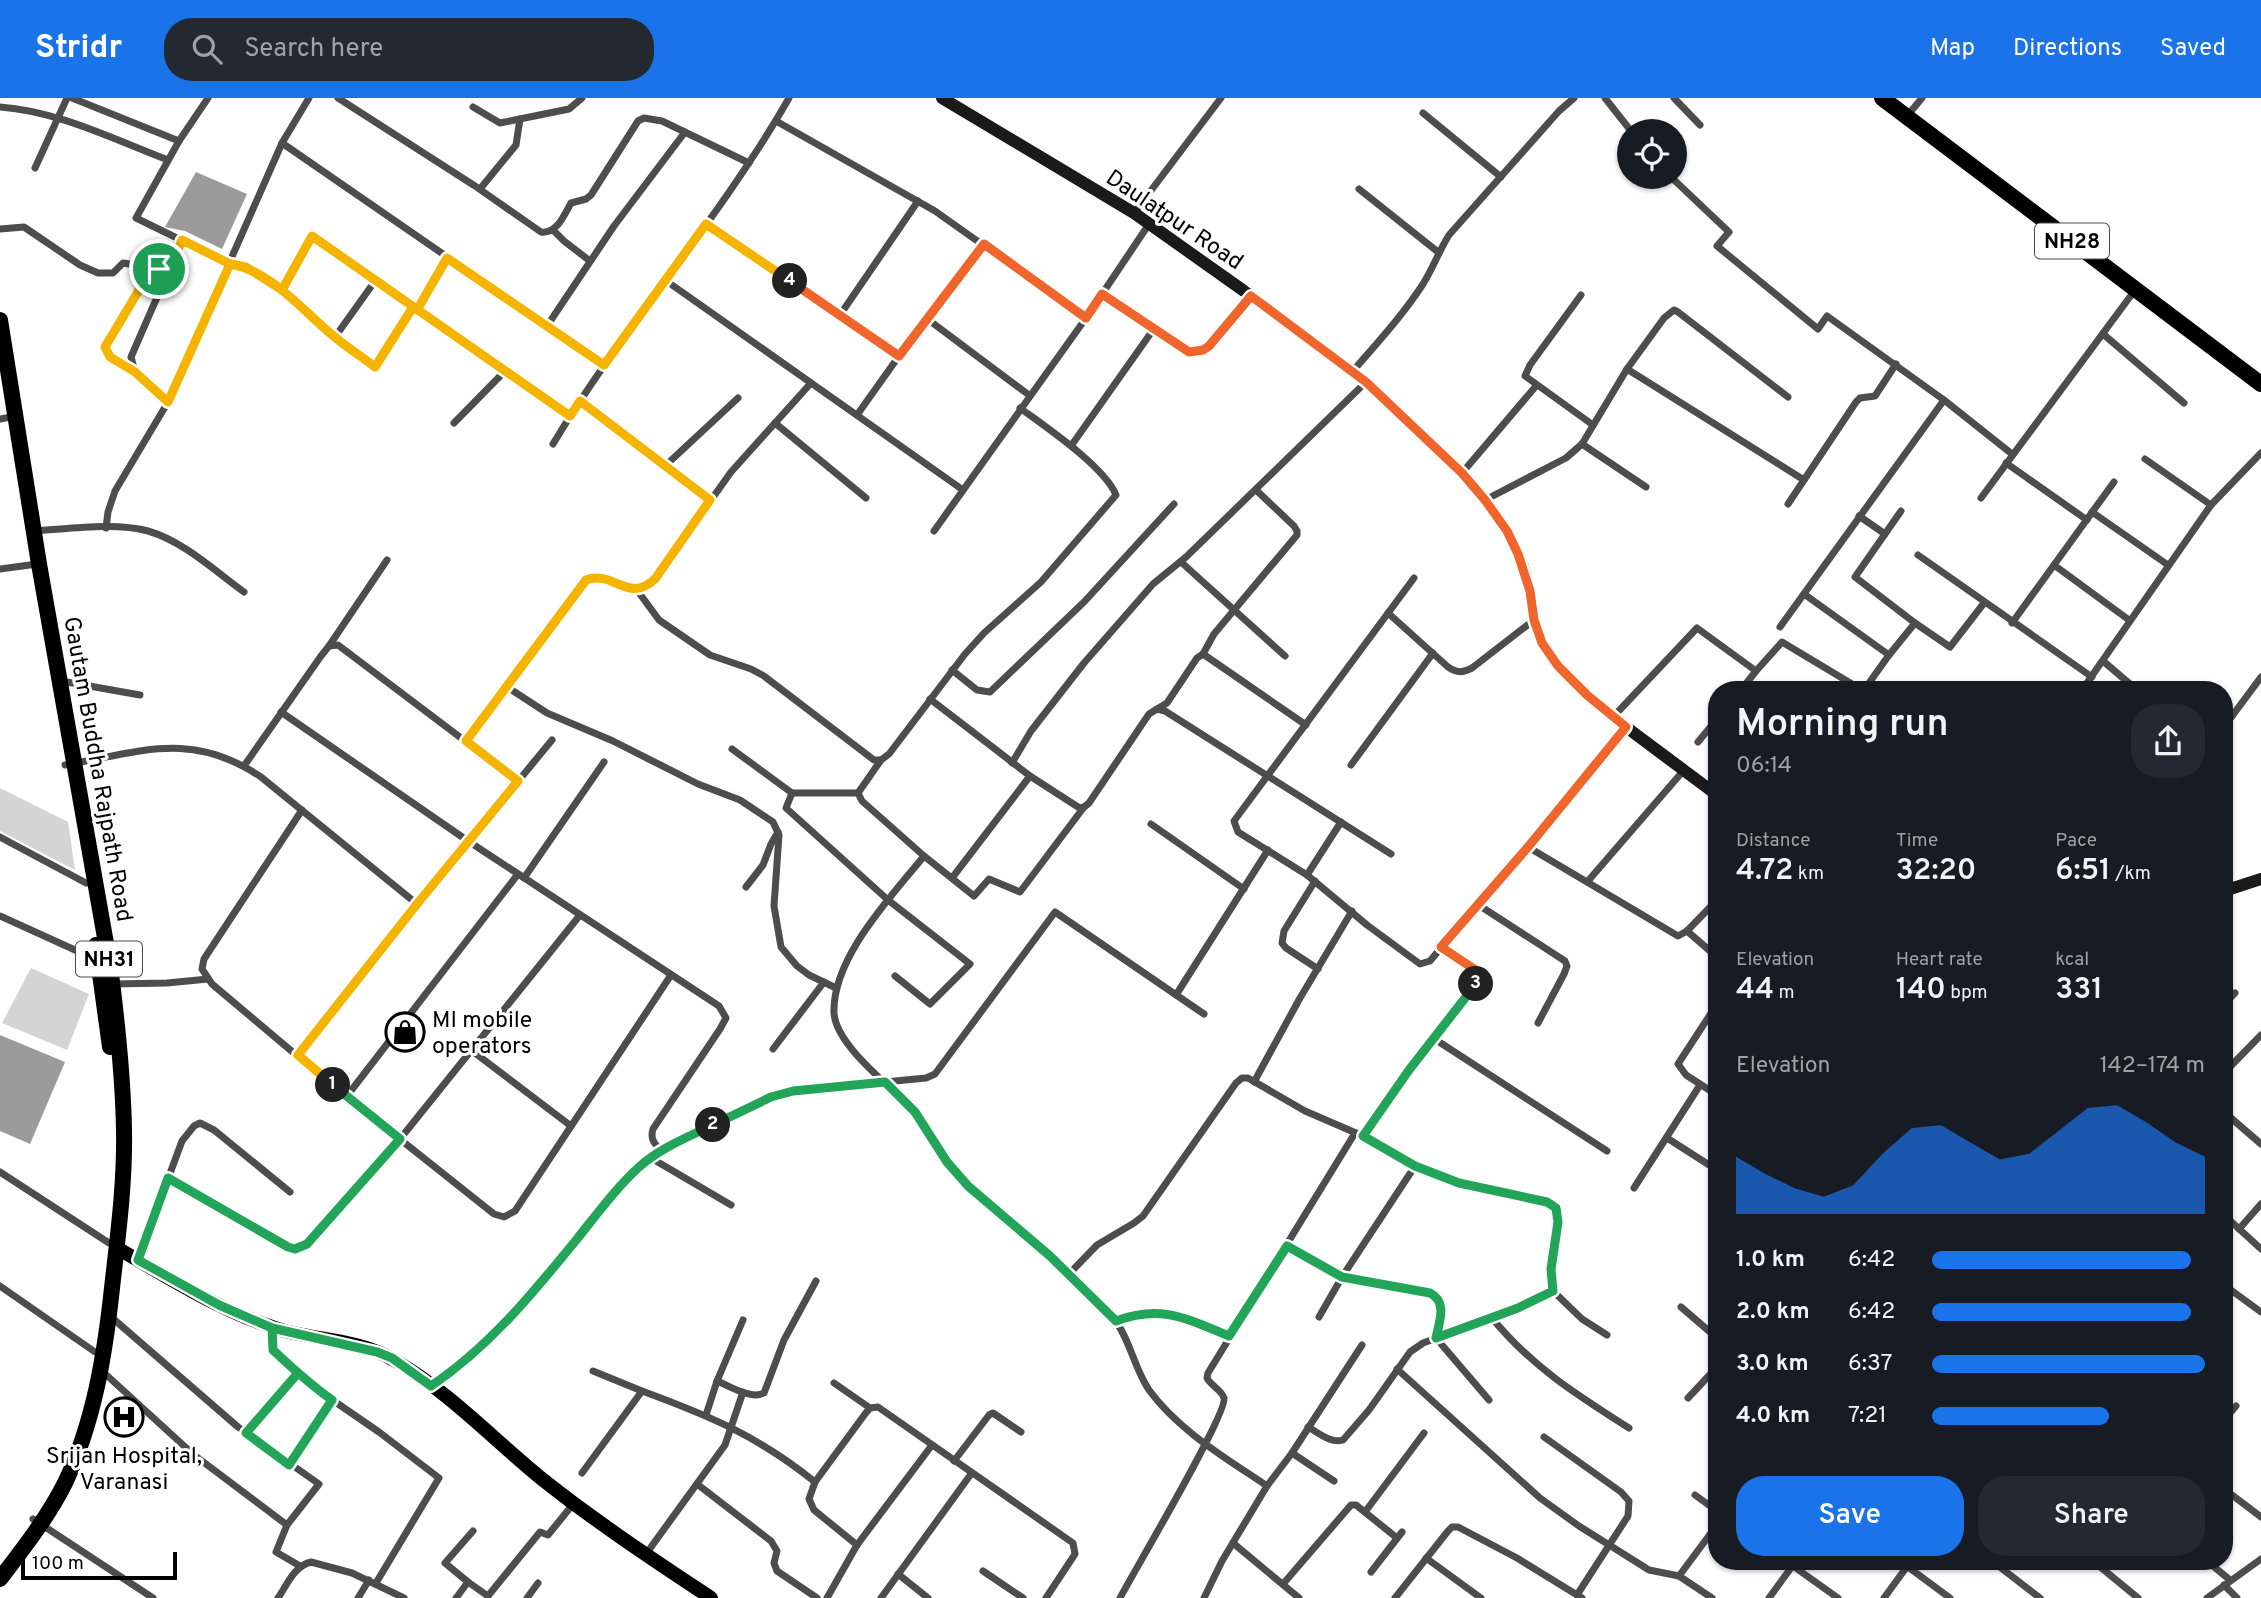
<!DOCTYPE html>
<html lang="en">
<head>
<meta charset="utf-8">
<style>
	body { margin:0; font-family:Overpass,sans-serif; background:#242831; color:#f1f3f6; height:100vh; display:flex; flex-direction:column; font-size:26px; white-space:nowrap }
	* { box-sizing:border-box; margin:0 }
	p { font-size:23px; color:#9ea1a6 }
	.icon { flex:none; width:38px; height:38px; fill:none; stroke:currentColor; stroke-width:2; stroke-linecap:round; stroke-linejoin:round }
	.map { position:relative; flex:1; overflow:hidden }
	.drawer { position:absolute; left:1708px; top:583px; width:525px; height:889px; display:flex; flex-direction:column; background:#171b24; border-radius:28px; box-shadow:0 2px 5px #0004 }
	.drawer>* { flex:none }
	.fabs { position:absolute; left:1617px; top:21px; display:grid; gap:14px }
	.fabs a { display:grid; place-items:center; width:70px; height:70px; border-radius:50%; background:#171b24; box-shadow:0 2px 5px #0004; font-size:35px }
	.scale { position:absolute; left:21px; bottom:18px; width:156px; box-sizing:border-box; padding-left:7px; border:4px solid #000; border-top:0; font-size:19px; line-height:24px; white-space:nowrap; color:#000; -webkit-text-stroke:5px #fff; paint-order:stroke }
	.pin { position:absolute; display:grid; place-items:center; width:60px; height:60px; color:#fff; margin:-30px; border:4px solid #fff; border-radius:50%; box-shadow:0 2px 7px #0007 }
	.km { position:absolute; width:35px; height:35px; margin:-18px; border-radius:50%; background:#222; color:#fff; font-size:19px; line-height:35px; text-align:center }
	.round { display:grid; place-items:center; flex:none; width:74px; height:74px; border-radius:28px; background:#242831 }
	.summary { display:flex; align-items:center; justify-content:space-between; height:119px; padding:0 28px }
	h1 { font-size:38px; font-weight:600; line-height:52px }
	.figures { display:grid; grid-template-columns:repeat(3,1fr); gap:10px; height:119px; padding:7px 28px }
	.figures div { display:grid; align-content:center }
	.figures b { font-size:30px; font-weight:600 }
	.figures small { font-size:19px; font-weight:400 }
	.figures p { font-size:19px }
	.chart { height:196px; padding:14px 28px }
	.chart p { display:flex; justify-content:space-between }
	.chart svg { width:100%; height:126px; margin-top:7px; fill:#1a73e8; opacity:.7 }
	.button { display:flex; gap:14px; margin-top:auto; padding:14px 28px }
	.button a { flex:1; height:80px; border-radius:28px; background:#1a73e8; color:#fff; font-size:28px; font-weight:600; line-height:80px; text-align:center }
	.button a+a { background:#242831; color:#f1f3f6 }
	ul { padding:0 28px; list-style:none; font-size:23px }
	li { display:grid; grid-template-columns:112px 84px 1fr; align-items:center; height:52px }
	li i { height:18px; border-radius:9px; background:#1a73e8 }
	header { display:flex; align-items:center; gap:42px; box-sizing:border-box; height:98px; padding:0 35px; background:#1a73e8; color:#fff }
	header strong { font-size:33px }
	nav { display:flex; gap:38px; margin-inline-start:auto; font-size:24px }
	.search { width:490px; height:63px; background:#242831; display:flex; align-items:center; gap:18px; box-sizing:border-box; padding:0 24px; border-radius:28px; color:#9ea1a6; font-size:26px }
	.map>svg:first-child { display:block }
	.green { fill:#d4d4d4 }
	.water { fill:#9b9b9b }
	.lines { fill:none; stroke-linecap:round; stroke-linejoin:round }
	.street { stroke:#4d4d4d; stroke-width:7 }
	.secondary { stroke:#1a1a1a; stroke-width:12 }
	.primary { stroke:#000; stroke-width:14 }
	.highway { stroke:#000; stroke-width:16 }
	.split-1-casing { stroke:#fff; stroke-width:14 }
	.split-2-casing { stroke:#fff; stroke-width:14 }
	.split-3-casing { stroke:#fff; stroke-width:14 }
	.split-4-casing { stroke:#fff; stroke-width:14 }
	.split-5-casing { stroke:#fff; stroke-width:14 }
	.split-1 { stroke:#f5b400; stroke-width:9 }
	.split-2 { stroke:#22a559; stroke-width:9 }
	.split-3 { stroke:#22a559; stroke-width:9 }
	.split-4 { stroke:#f0652b; stroke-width:9 }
	.split-5 { stroke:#f5b400; stroke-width:9 }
	.labels { text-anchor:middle; stroke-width:6; stroke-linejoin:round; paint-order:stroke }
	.shield { fill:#fff; stroke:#4c4c4c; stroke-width:2 }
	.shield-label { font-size:21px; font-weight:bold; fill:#000 }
	.street-label { font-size:23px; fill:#000; stroke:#fff }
	.poi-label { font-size:23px; fill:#000; stroke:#fff; text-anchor:start }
</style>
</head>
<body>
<header>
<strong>Stridr</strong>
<div class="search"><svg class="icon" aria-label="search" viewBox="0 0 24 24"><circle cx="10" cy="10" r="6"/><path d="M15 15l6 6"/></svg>Search here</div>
<nav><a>Map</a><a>Directions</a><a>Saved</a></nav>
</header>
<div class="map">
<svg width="2261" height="1500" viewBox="0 0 2261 1500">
	<rect width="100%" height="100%" fill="#fff"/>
	<g class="green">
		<path d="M0,690L68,724L75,772L0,733Z"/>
		<path d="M31,870L89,896L67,952L2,925Z"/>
	</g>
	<g class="water">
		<path d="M196,74L247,96L222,151L185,133L165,129Z"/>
		<path d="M0,937L65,964L30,1046L0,1033Z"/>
	</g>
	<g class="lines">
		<g class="street">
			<path d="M72,0L179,43"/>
			<path d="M208,0L179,43L136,120L230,166C273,173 303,214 336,240C348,250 362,259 375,269L413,209"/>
			<path d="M338,0L475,88L541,134C557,136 564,117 571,105L586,101L591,97L638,23L644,20L662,23L749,65"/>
			<path d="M1605,0L1631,33"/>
			<path d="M1674,0L1700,27"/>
			<path d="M0,9C58,13 115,42 168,62"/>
			<path d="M473,9L500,25L569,11L582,0"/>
			<path d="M1423,15L1501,79"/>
			<path d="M1907,18L1922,0"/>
			<path d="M776,23L935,113L1086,220"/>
			<path d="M282,45L604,267"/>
			<path d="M35,70L67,0"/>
			<path d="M1671,79L1729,134L1717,148L1818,231L1827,218L1944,302L2012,356"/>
			<path d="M480,91L516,47L520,21"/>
			<path d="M1359,91L1438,154"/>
			<path d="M1134,115L1221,0"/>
			<path d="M706,126L899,258"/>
			<path d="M0,131L24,129L80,167L98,175H113L123,165L159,171"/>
			<path d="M553,132L564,143L590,163"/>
			<path d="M665,182L963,392"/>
			<path d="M282,192L311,138L570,318"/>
			<path d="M1102,196L1176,248C1185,252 1193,257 1203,252C1215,247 1241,210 1251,199"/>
			<path d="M1581,197L1530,267L1525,278L1593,327"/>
			<path d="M417,212L447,160"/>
			<path d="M840,217L918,103"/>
			<path d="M926,220L1029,297"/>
			<path d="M547,228L614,128L685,34"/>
			<path d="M2103,236L2184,305"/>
			<path d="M335,239L375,183"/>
			<path d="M1627,271L1804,382"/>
			<path d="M1353,273C1377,245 1403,217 1423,186C1433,170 1439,153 1449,137L1559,13L1574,0"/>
			<path d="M134,274L110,259L105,249L148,177L158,171"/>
			<path d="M580,303L710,403"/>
			<path d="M168,304L135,274L131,259L182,142"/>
			<path d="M857,317L926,220L983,146"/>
			<path d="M0,321L16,318"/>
			<path d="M454,325L505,273"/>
			<path d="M775,325L866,400"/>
			<path d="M553,346C625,226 720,121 789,0"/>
			<path d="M1582,346L1646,389"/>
			<path d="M1071,348L1153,232"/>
			<path d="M2145,361L2211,407"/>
			<path d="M2006,365L2087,422"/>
			<path d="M665,368L738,300"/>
			<path d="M1462,375L1536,288"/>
			<path d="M1981,400L2135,192"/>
			<path d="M1485,402L1566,360L1582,346L1627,271L1664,220L1674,212L1678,214L1788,299"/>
			<path d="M1788,406L1856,304L1860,300L1875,298L1896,266"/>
			<path d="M1901,413L1855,479L1915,525"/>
			<path d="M2092,414L2168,467"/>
			<path d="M1859,418L1885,436"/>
			<path d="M106,430L108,414L115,393L168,304L282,45L309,0"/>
			<path d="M34,433C68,431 115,424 148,433C183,443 215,473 244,494"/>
			<path d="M934,433L1086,220L1149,126"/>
			<path d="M1918,457L2092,579"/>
			<path d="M1181,464L1285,558"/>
			<path d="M2054,467L2129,522"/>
			<path d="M0,471L37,466"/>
			<path d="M1414,480L1234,723L1238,734L1307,777L1367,827L1420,866L1430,863L1626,629"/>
			<path d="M637,492L659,522L710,557L751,571L764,578L874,662H881L889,656L965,556L984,535L1041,484L1116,397C1105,369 1046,329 1020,310"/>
			<path d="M1804,496L1889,557L1915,525L1950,549L1984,505"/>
			<path d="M1388,515L1448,569C1457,575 1462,575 1472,570L1534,522"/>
			<path d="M2012,525L2114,384"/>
			<path d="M1780,529L1944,302"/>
			<path d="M329,548L387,462"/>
			<path d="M1203,556L1306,627"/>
			<path d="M2103,563L2137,592"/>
			<path d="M952,572L977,592L990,594L1084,504L1174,406"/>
			<path d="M61,583L140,597"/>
			<path d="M507,589L547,615L613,643L698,686L740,702L773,724L779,737L774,808L781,849L797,868L809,877L836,890"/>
			<path d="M1741,592L1756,573"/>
			<path d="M1864,592L1889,557"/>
			<path d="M2082,592L2211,407L2261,355"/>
			<path d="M930,601L1030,678L1078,709L1083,710L1089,705L1149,616L1157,611L1165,613L1391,756"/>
			<path d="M1157,611L1167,605L1197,560L1203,556L1214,536L1297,437V433L1294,428L1256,392"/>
			<path d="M281,614L468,743L719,908L726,920L720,931L653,1031C650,1041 654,1045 661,1053"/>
			<path d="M1613,619L1697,530L1756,573L1782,544L1862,592"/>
			<path d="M2224,629L2261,579"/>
			<path d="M466,643L586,482C614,472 628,506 655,481L731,374L811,285"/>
			<path d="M1698,644L1717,621"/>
			<path d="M732,651L792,695H858"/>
			<path d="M881,662L858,695L862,703L924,758C891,799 832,860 834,915C836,948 892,989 913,1012C935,1036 946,1066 969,1089C1016,1134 1072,1170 1114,1221C1130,1241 1134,1270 1149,1292C1179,1333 1226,1360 1267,1388"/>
			<path d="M1012,665L1031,633L1084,565L1153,486L1186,459L1366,284"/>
			<path d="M65,667C141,654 191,632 261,679L417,806"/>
			<path d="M1351,667L1433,555"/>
			<path d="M244,668L321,558L329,548L338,547L518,683"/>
			<path d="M792,695L786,710L888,802L970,866L930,906L895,878"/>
			<path d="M302,712L204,861L202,871L212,886L333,988L494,1116L504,1119L515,1113L671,877"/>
			<path d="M1151,726L1244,791"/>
			<path d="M0,739L86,785"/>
			<path d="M1528,749L1678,838L1687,833L1717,802"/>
			<path d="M924,758L974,798L989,781L1020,794L1084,709"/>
			<path d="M1307,777L1341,724"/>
			<path d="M524,780L604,664"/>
			<path d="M952,780L1030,678"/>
			<path d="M1315,783L1284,833L1282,845L1286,850L1318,871"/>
			<path d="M1588,783L1684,672"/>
			<path d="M746,789L763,767L771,746L778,734"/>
			<path d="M1477,806L1565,863L1567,868L1564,876L1538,925"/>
			<path d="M0,818L97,862"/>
			<path d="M1687,833L1717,859"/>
			<path d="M113,886L167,885L208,881"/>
			<path d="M1176,897L1268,752"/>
			<path d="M1717,906L1678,966L1686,977L1717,997"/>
			<path d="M2224,906L2235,895"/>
			<path d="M1433,940L1607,1053"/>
			<path d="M773,951L824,884"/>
			<path d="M471,952L571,1028"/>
			<path d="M298,958L417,806L552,642"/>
			<path d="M2224,975L2261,937"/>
			<path d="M1254,984L1300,900L1352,813"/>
			<path d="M347,998L518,776"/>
			<path d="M2224,1014L2261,1046"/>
			<path d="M1363,1038L1409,972L1478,883L1477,873L1441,850"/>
			<path d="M1667,1040L1717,1072"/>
			<path d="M651,1060L731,1107"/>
			<path d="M0,1074L109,1145"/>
			<path d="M168,1080L288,1149L295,1151L307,1146L400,1041L580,817"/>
			<path d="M1634,1090L1700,987"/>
			<path d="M2224,1117L2261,1151"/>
			<path d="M2239,1131L2261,1106"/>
			<path d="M1287,1148L1342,1179L1430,1195C1448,1204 1439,1224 1436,1240L1489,1302"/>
			<path d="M138,1162L182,1043L194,1028L200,1025L214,1032L290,1094"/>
			<path d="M1069,1176L1097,1147L1134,1125L1143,1118L1236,985L1242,980H1248L1305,1013L1363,1038L1415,1068L1459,1085L1547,1104L1556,1110L1558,1124L1551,1171L1553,1193L1582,1221L1607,1237"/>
			<path d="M2224,1187L2261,1214"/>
			<path d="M0,1188L95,1254"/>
			<path d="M1681,1209L1717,1240"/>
			<path d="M110,1218L238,1329L319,1386L287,1427L276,1454L300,1468"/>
			<path d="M1319,1219L1342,1179L1415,1068"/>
			<path d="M1492,1220C1531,1268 1577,1297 1629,1330"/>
			<path d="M1116,1223C1162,1206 1187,1221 1229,1238"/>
			<path d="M273,1230V1252L312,1288L379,1334L439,1380L376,1485"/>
			<path d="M1397,1271L1540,1400L1579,1428L1649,1472L1679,1478L1712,1500"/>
			<path d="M102,1273L194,1357L287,1427"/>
			<path d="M593,1273L642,1293"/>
			<path d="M717,1283C730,1288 751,1302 764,1295L784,1242L816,1183"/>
			<path d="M834,1285L870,1310"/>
			<path d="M432,1287L467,1262L494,1237L543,1182L616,1092L641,1067L661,1053L771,999L793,993L926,980L935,976L1055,814L1204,916"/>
			<path d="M1688,1300L1717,1269"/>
			<path d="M706,1317L717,1283L743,1222"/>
			<path d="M2224,1322L2236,1308"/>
			<path d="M1308,1329C1319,1335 1331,1346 1343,1342L1369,1312L1410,1254L1423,1245L1518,1210L1553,1193"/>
			<path d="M246,1335L298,1275"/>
			<path d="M1544,1339L1621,1394L1629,1403L1628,1418L1577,1497"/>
			<path d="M1292,1355L1334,1383"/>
			<path d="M954,1363L989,1317L993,1315L1021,1334"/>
			<path d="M289,1367L332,1302"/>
			<path d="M582,1375L642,1293C710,1318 758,1338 815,1384L809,1401L814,1412L857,1447L932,1347"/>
			<path d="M815,1384L865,1316L870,1310L878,1309L1073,1445L1075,1456L1046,1500"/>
			<path d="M697,1386L771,1443L777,1453L774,1465L777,1473L817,1500"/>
			<path d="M2224,1391L2261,1419"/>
			<path d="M1695,1397L1717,1413"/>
			<path d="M1365,1414L1424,1335"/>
			<path d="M33,1421L153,1500"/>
			<path d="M1233,1445L1299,1500"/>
			<path d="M646,1456L725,1347L743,1294"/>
			<path d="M1426,1460L1481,1500"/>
			<path d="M1786,1463L1838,1500"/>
			<path d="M1900,1463L1950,1500"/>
			<path d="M1992,1463L2040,1500"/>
			<path d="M2093,1463L2138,1500"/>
			<path d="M2207,1463L2230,1482"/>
			<path d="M983,1473L1023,1500"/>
			<path d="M1371,1474L1402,1434"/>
			<path d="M898,1476L928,1500"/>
			<path d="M1679,1478L1717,1427"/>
			<path d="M468,1484L445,1465L473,1433"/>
			<path d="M1283,1486L1351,1407H1356L1397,1440"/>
			<path d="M2224,1487L2237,1500"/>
			<path d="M278,1500C287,1487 294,1468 311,1464L352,1475L404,1500"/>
			<path d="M358,1500L369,1482"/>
			<path d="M456,1500L468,1484L488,1498L540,1434L548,1437L574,1405"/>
			<path d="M527,1500L538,1485"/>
			<path d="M827,1500L857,1447"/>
			<path d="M881,1500L971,1376"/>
			<path d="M1120,1500C1133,1475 1228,1315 1224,1300C1222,1292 1211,1288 1207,1280L1208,1275L1355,1035"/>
			<path d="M1204,1500L1222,1463L1267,1388L1292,1355L1362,1247"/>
			<path d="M1395,1500L1448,1433L1452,1429H1458L1517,1460L1582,1500"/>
			<path d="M1769,1500L1796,1463"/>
			<path d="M1884,1500L1911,1463"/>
			<path d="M2207,1500L2261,1461"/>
		</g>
		<g class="secondary">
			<path d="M942,0L1134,115L1244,193L1366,284L1462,375L1485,402L1507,433L1523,468L1530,493L1534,522L1542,545L1557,567L1587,597L1626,629L1717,697"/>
			<path d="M2224,793L2261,781"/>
		</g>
		<path class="primary" d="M117,1150C166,1178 217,1211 272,1229C311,1243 358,1240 394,1262C448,1293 494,1342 542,1381C596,1424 654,1462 711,1500"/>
		<g class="highway">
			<path d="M1882,0L2261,286"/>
			<path d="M0,222L39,466L110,868C117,922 123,977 124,1032C125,1085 118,1137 112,1190C105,1256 94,1324 65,1385C48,1419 23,1451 0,1481"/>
			<path d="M96,847L110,949"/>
		</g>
	</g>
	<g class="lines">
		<g class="split-1-casing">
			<path id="split-1" d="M159,171L168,174L182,142L230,166L246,169L282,192L312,138L570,318L580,303L710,402L655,481C628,506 614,472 586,482L466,643L518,683L417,806L298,957L333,987"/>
		</g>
		<g class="split-2-casing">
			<path id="split-2" d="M333,987L400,1041L307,1146L295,1151L288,1149L168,1080L138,1162L219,1207L272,1230L273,1252L298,1275L246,1335L289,1367L332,1302C311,1287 292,1270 273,1252L272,1230L377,1254L392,1260L431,1288C489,1249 533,1195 577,1141C597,1116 616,1090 639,1069C660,1050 688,1039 713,1027"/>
		</g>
		<g class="split-3-casing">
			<path id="split-3" d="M713,1027L771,999L793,993L885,984L915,1014L947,1064L968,1088L1050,1158L1116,1223C1162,1206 1187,1221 1229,1238L1287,1148L1342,1179L1430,1195C1448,1204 1439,1224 1436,1240L1518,1210L1553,1193L1551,1171L1558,1124L1556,1110L1547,1104L1459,1085L1415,1068L1363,1038L1409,972L1476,886"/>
		</g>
		<g class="split-4-casing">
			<path id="split-4" d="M790,183L899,258L984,146L1086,220L1102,196L1189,254L1203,252L1209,248L1251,198L1366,284L1462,375L1485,402L1507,433L1518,456L1530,493L1534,522L1542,545L1558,568L1587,597L1626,629L1528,749L1441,849L1477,873L1479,878L1476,886"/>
		</g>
		<g class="split-5-casing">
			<path id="split-5" d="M159,171L148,177L105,249L110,259L135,274L168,304L230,166C273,173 303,214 336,240C348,250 362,259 375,269L413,209L417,212L447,160L604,267L706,126L790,183"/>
		</g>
		<use href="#split-1" class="split-1"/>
		<use href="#split-2" class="split-2"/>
		<use href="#split-3" class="split-3"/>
		<use href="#split-4" class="split-4"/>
		<use href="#split-5" class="split-5"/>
	</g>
	<defs>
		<g id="shop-ring" transform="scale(2.0125)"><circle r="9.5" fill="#fff" stroke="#000" stroke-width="1.5"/><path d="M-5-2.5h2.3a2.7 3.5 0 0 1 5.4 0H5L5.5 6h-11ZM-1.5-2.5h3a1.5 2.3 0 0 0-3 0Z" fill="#000"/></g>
		<g id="hospital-ring" transform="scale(2.0125)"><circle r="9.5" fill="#fff" stroke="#000" stroke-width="1.5"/><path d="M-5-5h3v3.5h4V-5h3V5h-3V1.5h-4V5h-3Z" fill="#000"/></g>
	</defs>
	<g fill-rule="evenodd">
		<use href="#shop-ring" x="405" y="934"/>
		<use href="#hospital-ring" x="124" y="1319"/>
	</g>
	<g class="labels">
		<g class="shield">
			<rect x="2035" y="125.5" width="74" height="35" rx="5"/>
			<rect x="76" y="843.5" width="66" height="35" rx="5"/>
		</g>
		<g class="shield-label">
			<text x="2072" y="150">NH28</text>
			<text x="109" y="868">NH31</text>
		</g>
		<g class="street-label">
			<text transform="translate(1175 121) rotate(34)" y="8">Daulatpur Road</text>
			<text transform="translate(99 671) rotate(80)" y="8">Gautam Buddha Rajpath Road</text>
		</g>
		<g class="poi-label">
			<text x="432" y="929">MI mobile<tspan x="432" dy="26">operators</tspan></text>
			<text x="124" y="1365" text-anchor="middle">Srijan Hospital,<tspan x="124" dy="26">Varanasi</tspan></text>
		</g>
	</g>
</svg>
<div class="fabs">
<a><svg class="icon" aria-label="locate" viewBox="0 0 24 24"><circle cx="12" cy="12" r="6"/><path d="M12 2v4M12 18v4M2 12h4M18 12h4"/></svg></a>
</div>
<div class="scale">100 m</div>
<div class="pin" style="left:159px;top:171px;background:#1e9e55"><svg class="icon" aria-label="arrive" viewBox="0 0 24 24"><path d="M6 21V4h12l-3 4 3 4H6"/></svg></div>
<b class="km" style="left:333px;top:987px">1</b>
<b class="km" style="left:713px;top:1027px">2</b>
<b class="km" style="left:1476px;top:886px">3</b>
<b class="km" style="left:790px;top:183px">4</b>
<section class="drawer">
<div class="summary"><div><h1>Morning run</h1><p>06:14</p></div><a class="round"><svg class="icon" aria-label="share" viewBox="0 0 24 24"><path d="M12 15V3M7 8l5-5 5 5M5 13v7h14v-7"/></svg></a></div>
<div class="figures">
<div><p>Distance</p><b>4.72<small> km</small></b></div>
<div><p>Time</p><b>32:20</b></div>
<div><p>Pace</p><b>6:51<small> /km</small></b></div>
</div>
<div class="figures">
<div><p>Elevation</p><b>44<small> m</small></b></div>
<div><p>Heart rate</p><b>140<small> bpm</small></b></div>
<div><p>kcal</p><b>331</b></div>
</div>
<div class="chart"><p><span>Elevation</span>142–174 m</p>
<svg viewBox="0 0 160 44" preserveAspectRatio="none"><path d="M0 44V24L10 30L20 35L30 38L40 34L50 23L60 14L70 13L80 19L90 25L100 23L110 15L120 7L130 6L140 12L150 19L160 24V44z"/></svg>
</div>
<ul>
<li><b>1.0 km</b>6:42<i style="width:95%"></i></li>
<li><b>2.0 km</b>6:42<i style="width:95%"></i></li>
<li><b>3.0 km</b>6:37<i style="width:100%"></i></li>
<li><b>4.0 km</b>7:21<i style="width:65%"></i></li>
</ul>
<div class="button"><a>Save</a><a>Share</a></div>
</section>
</div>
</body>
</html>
